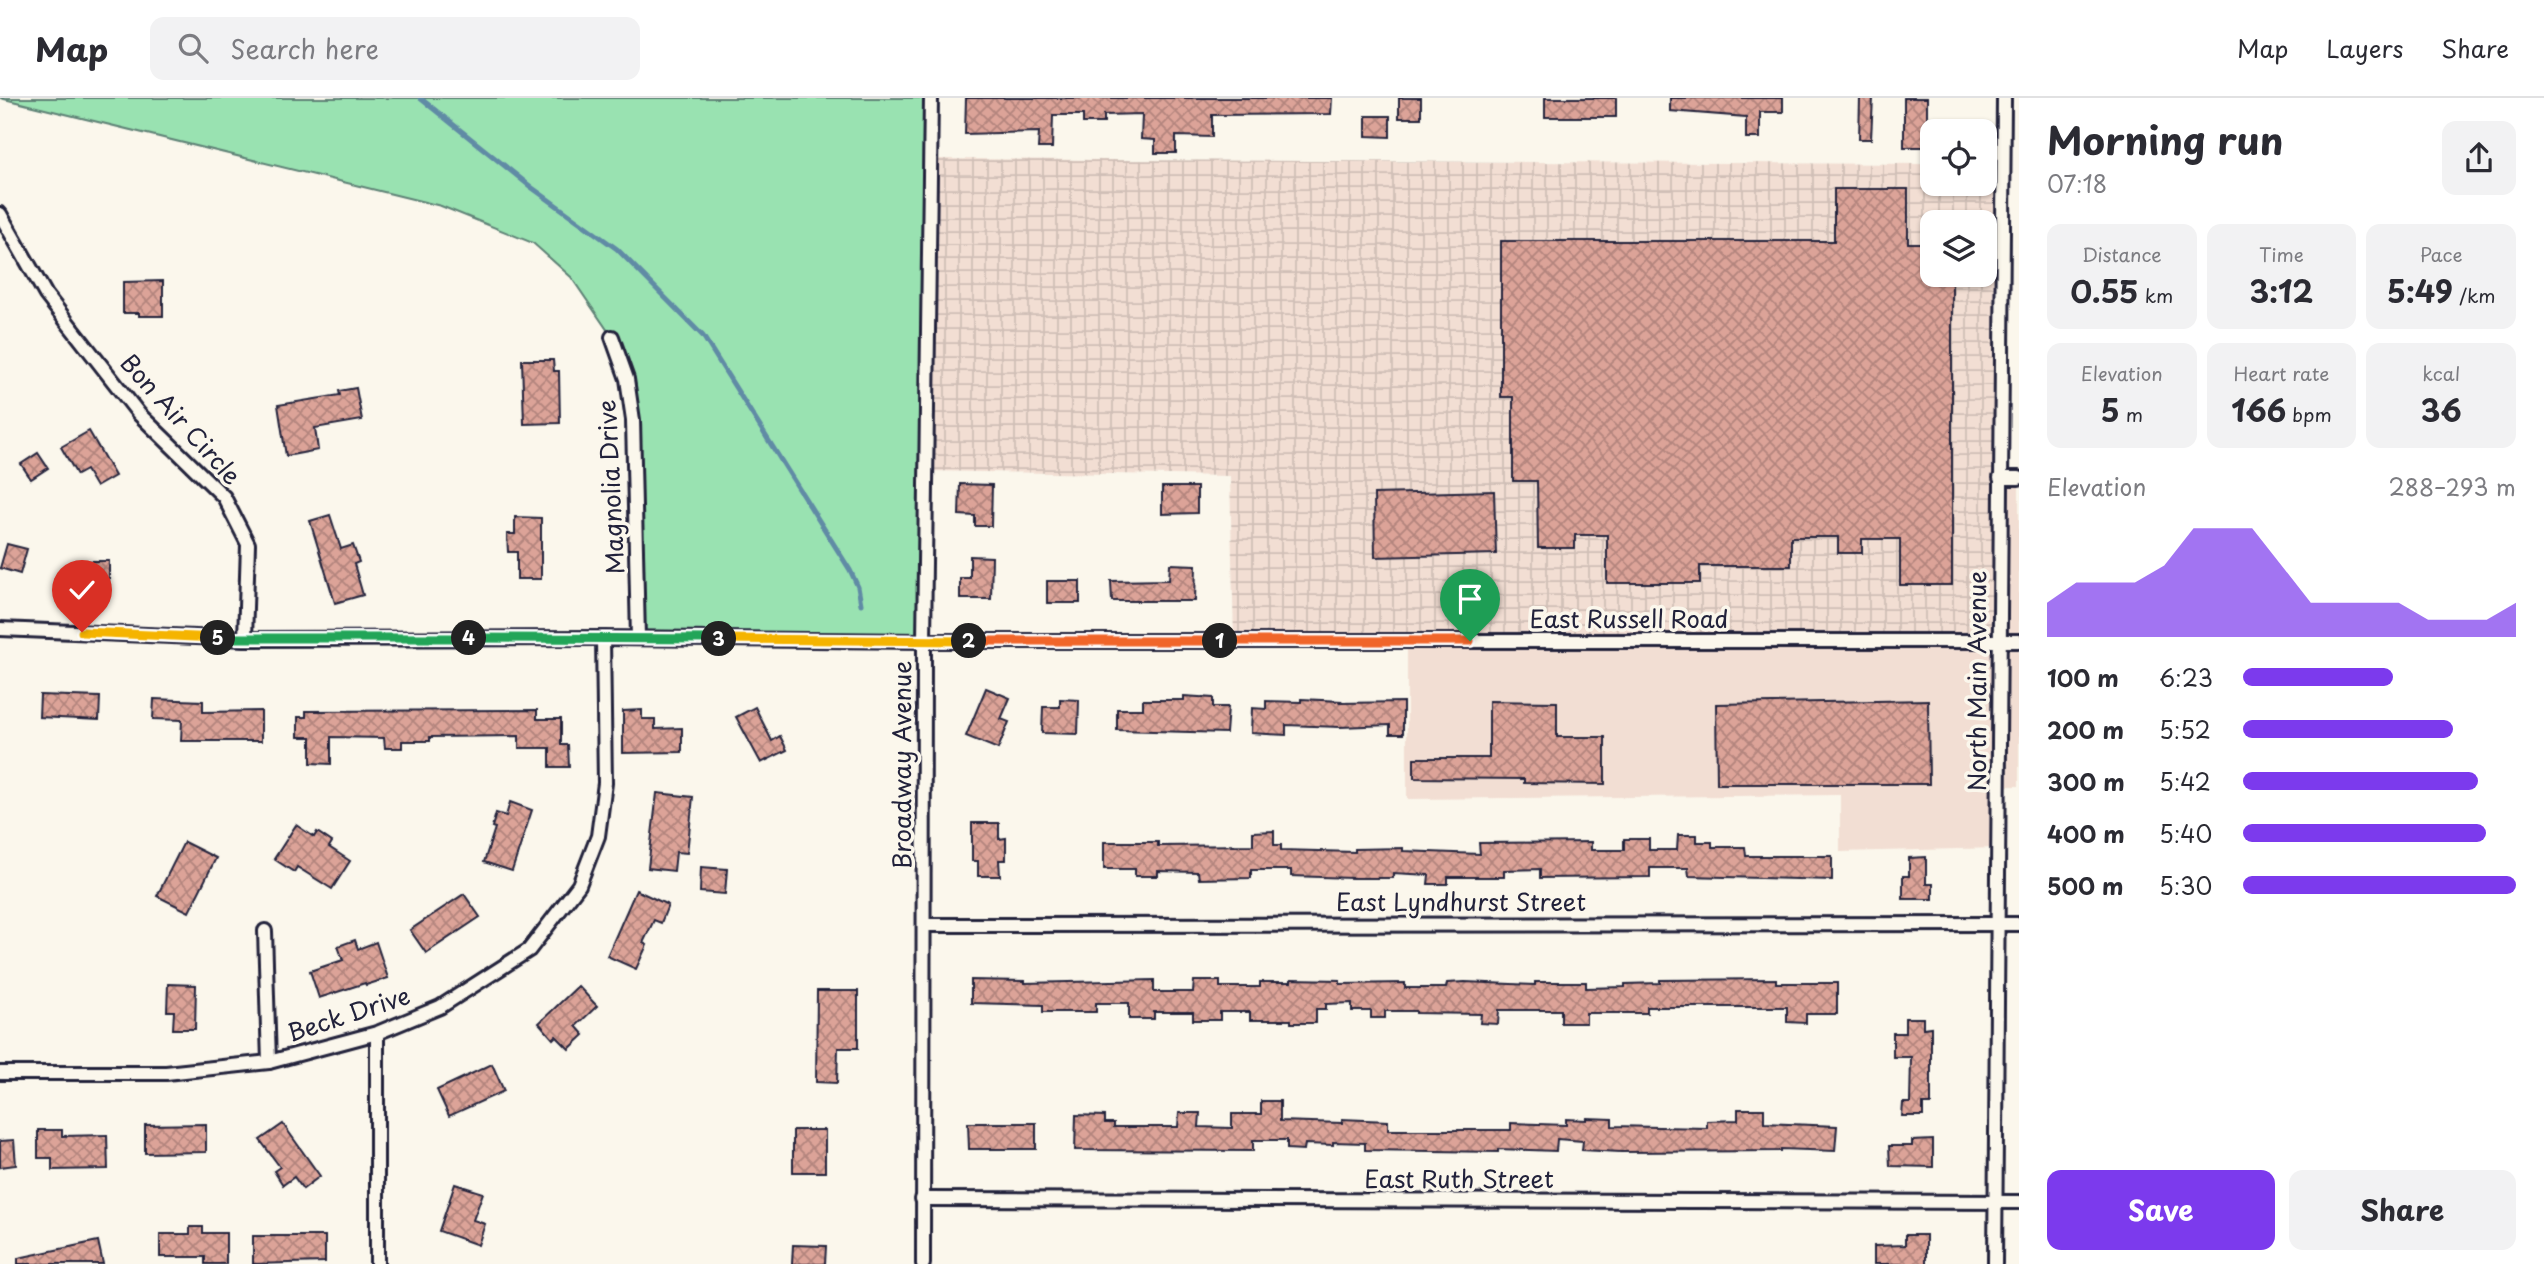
<!DOCTYPE html>
<html lang="en">
<head>
<meta charset="utf-8">
<style>
	body { margin:0; font-family:"Playpen Sans",sans-serif; background:#f2f2f3; color:#2b2b33; height:100vh; display:flex; flex-direction:column; font-size:26px; white-space:nowrap }
	* { box-sizing:border-box; margin:0 }
	p { font-size:23px; color:#7c7c81 }
	.icon { flex:none; width:38px; height:38px; fill:none; stroke:currentColor; stroke-width:2; stroke-linecap:round; stroke-linejoin:round }
	.map { position:relative; flex:1; overflow:hidden }
	.side { display:flex; flex-direction:column; background:#fff; width:525px }
	.side>* { flex:none }
	.buttons { position:absolute; left:1920px; top:21px; display:grid; gap:14px }
	.buttons a { display:grid; place-items:center; width:77px; height:77px; border-radius:14px; background:#fff; box-shadow:0 2px 5px #0004; font-size:35px }
	.pin { position:absolute; display:grid; place-items:center; width:60px; height:60px; color:#fff; margin:-72px -30px; border-radius:50% 50% 50% 0; rotate:-45deg; box-shadow:0 0 7px #0007 }
	.pin .icon { rotate:45deg }
	.km { position:absolute; width:35px; height:35px; margin:-18px; border-radius:50%; background:#222; color:#fff; font-size:19px; line-height:35px; text-align:center }
	.round { display:grid; place-items:center; flex:none; width:74px; height:74px; border-radius:14px; background:#f2f2f3 }
	.head { display:flex; align-items:center; justify-content:space-between; height:119px; padding:0 28px }
	h1 { font-size:38px; font-weight:700; line-height:52px }
	.figures { display:grid; grid-template-columns:repeat(3,1fr); gap:10px; height:119px; padding:7px 28px }
	.figures div { display:grid; align-content:center; border-radius:14px; background:#f2f2f3; text-align:center }
	.figures b { font-size:30px; font-weight:700 }
	.figures small { font-size:19px; font-weight:400 }
	.figures p { font-size:19px }
	.chart { height:196px; padding:14px 28px }
	.chart p { display:flex; justify-content:space-between }
	.chart svg { width:100%; height:126px; margin-top:7px; fill:#7c3aed; opacity:.7 }
	.action { display:flex; gap:14px; margin-top:auto; padding:14px 28px }
	.action a { flex:1; height:80px; border-radius:14px; background:#7c3aed; color:#fff; font-size:28px; font-weight:700; line-height:80px; text-align:center }
	.action a+a { background:#f2f2f3; color:#2b2b33 }
	ul { padding:0 28px; list-style:none; font-size:23px }
	li { display:grid; grid-template-columns:112px 84px 1fr; align-items:center; height:52px }
	li i { height:18px; border-radius:9px; background:#7c3aed }
	header { display:flex; align-items:center; gap:42px; box-sizing:border-box; height:98px; padding:0 35px; background:#fff; border-bottom:2px solid #e1e1e2 }
	header strong { font-size:33px }
	nav { display:flex; gap:38px; margin-inline-start:auto; font-size:24px }
	.search { width:490px; height:63px; background:#f2f2f3; display:flex; align-items:center; gap:18px; box-sizing:border-box; padding:0 24px; border-radius:14px; color:#7c7c81; font-size:26px }
	main { display:flex; flex:1; min-height:0 }
	.map>svg:first-child { display:block }
	.built { fill:#f2ded3 }
	.industrial { fill:url(#industrial-grid); fill-rule:evenodd }
	.grass { fill:#99e2b1; stroke:#5e8276; stroke-width:2 }
	.lines { fill:none; stroke-linecap:round; stroke-linejoin:round }
	.stream { stroke:#618ba5; stroke-width:5 }
	.building { fill:url(#building-cross-hatch); stroke:#22223b; stroke-width:2 }
	.street-casing { stroke:#22223b; stroke-width:18 }
	.street { stroke:#fbf7ec; stroke-width:12 }
	.split-1-casing { stroke:#fff; stroke-width:14 }
	.split-2-casing { stroke:#fff; stroke-width:14 }
	.split-3-casing { stroke:#fff; stroke-width:14 }
	.split-4-casing { stroke:#fff; stroke-width:14 }
	.split-5-casing { stroke:#fff; stroke-width:14 }
	.split-6-casing { stroke:#fff; stroke-width:14 }
	.split-1 { stroke:#f0652b; stroke-width:9 }
	.split-2 { stroke:#f0652b; stroke-width:9 }
	.split-3 { stroke:#f5b400; stroke-width:9 }
	.split-4 { stroke:#22a559; stroke-width:9 }
	.split-5 { stroke:#22a559; stroke-width:9 }
	.split-6 { stroke:#f5b400; stroke-width:9 }
	.labels { text-anchor:middle; stroke-width:7; stroke-linejoin:round; paint-order:stroke }
	.street-label { font-size:24px; fill:#22223b; stroke:#fbf7ec }
</style>
</head>
<body>
<header>
<strong>Map</strong>
<div class="search"><svg class="icon" aria-label="search" viewBox="0 0 24 24"><circle cx="10" cy="10" r="6"/><path d="M15 15l6 6"/></svg>Search here</div>
<nav><a>Map</a><a>Layers</a><a>Share</a></nav>
</header>
<main>
<div class="map">
<svg width="2019" height="1166" viewBox="0 0 2019 1166">
	<defs>
		<pattern id="industrial-grid" width="8" height="8" patternUnits="userSpaceOnUse" patternTransform="scale(1.75)"><rect width="8" height="8" fill="#f2ded3"/><path d="M0 4h8M4 0v8" fill="none" stroke="#cfbeb6"/></pattern>
		<pattern id="building-cross-hatch" width="8" height="8" patternUnits="userSpaceOnUse" patternTransform="scale(1.75)"><rect width="8" height="8" fill="#dca398"/><path d="M0 0l8 8M0 8l8-8" fill="none" stroke="#b2847d"/></pattern>
	</defs>
	<rect width="100%" height="100%" fill="#fbf7ec"/>
	<filter id="ink" filterUnits="userSpaceOnUse"><feTurbulence type="fractalNoise" baseFrequency=".0143" numOctaves="2"/><feDisplacementMap in="SourceGraphic" scale="14" xChannelSelector="R" yChannelSelector="G"/><feConvolveMatrix kernelMatrix="1 2 1 2 8 2 1 2 1" color-interpolation-filters="sRGB"/></filter>
	<g filter="url(#ink)">
		<path class="built" d="M2000,380H2019V688H2000L1999,750L1840,754V697L1407,701V543Z"/>
		<path class="industrial" d="M930,61L1932,66V86H1984L1985,66H2003L1999,543H1234L1230,378L926,373ZM1932,124H1984V177H1932Z"/>
		<path class="grass" d="M0,0H931L924,543L638,540L633,322L612,239L571,179L533,145L441,108Z"/>
		<g class="lines">
			<path class="stream" d="M420,0L531,89L617,151L703,238L850,472L858,489L861,506"/>
		</g>
		<g class="building">
			<path d="M966,0H1332L1331,16L1212,17V39L1176,38V55H1155V42L1141,41L1142,16L1104,17V25H1083V17H1053L1052,50H1038L1039,34L965,36Z"/>
			<rect x="1399" y="0" width="22" height="20"/>
			<rect x="1545" y="0" width="71" height="19"/>
			<path d="M1670,0H1783V14H1760V40H1746V19L1670,13Z"/>
			<path d="M1860,0H1873L1871,41H1859Z"/>
			<rect x="1904" y="0" width="23" height="49"/>
			<path d="M1366,18H1390V39L1366,38Z"/>
			<path d="M1834,91H1908V145H1932V177H1952V487H1900V441H1862V455H1838V439H1791V468H1700V485H1607V437H1575V450H1538L1537,383H1513V299H1501V143H1834Z"/>
			<path d="M163,183V218H139V215H123V184Z"/>
			<path d="M522,262H553L554,273H559L560,325L524,326Z"/>
			<path d="M356,290L362,322L315,330L318,352L286,358L278,307L340,297L339,293Z"/>
			<path d="M89,333L115,378L96,389L86,372L77,377L61,349Z"/>
			<path d="M38,355L48,370L31,381L21,366Z"/>
			<path d="M960,386L992,387L991,428H975V418L959,417Z"/>
			<path d="M1162,389H1197V415L1162,416Z"/>
			<path d="M1494,393L1496,456L1375,459L1374,396Z"/>
			<path d="M330,417L341,451L353,447L359,464L354,466L363,497L335,505L310,423Z"/>
			<path d="M515,419L541,420V481H517V454H508L507,436H515Z"/>
			<path d="M7,446L27,451L20,476L0,470Z"/>
			<path d="M970,458L992,459L991,501H960V480H970Z"/>
			<path d="M80,463H109V495H88V501H69V482H80Z"/>
			<path d="M1170,466L1196,467L1195,503H1112L1111,483L1169,482Z"/>
			<rect x="1047" y="483" width="33" height="22"/>
			<path d="M986,590L1010,600L1001,621L1009,624L998,651L966,638Z"/>
			<path d="M40,597L100,599L99,622L39,619Z"/>
			<path d="M1184,598L1213,600V609H1228L1226,635L1117,632V611H1143V602H1184Z"/>
			<path d="M154,601L203,603V614L261,613V643H181L182,622L153,621Z"/>
			<path d="M1060,601L1079,602L1078,636L1042,635L1043,609H1060Z"/>
			<path d="M1301,601L1341,603L1340,605L1403,604V636H1390V627L1340,629L1286,627V637L1251,635L1252,610L1266,611V603L1301,604Z"/>
			<path d="M1928,602L1929,686H1717L1716,606Z"/>
			<path d="M1489,603L1557,604V639H1605V686L1524,685V681L1414,680V660H1489Z"/>
			<path d="M755,609L772,643L780,638L787,652L761,665L736,619Z"/>
			<path d="M537,612V621H561V647H568L569,669H550V650H519V638L430,639V643H402V650H385L384,640L331,639V666L311,665V639H298V619H306V613Z"/>
			<path d="M642,612V621H655V631L682,630V654L623,655V613Z"/>
			<path d="M657,695L693,699L687,755L676,754L674,773L648,770Z"/>
			<path d="M510,704L532,712L512,773L484,764L495,730L492,729L496,715L506,718Z"/>
			<path d="M972,725H999V741L1006,740V762H999L1000,778H978V763H972Z"/>
			<path d="M296,727L314,739L317,734L332,744L329,749L350,763L332,791L297,769L294,774L274,761Z"/>
			<path d="M1274,733V747H1281V752L1355,754V751L1403,750V753L1480,756L1479,745L1591,744V752H1624V741H1649V752H1677L1678,737H1697V744H1712V749H1745L1746,758H1832V782L1689,778L1688,770H1650V779L1540,780V771L1504,772V779H1448V786H1428L1429,777L1393,775V780H1352L1291,778V772H1251V780L1199,781L1198,774L1158,773V778H1135V771H1104V744H1158V748L1253,747V734Z"/>
			<path d="M184,744L216,760L189,814L157,798Z"/>
			<path d="M1926,759V786H1933V801H1903V778H1909V760Z"/>
			<path d="M701,769L727,771L725,796L700,794Z"/>
			<path d="M636,792L668,807L661,825L654,822L643,845L647,847L636,871L607,858Z"/>
			<path d="M464,796L480,819L426,855L410,832Z"/>
			<path d="M355,842L358,851L376,844L388,880L366,887L365,885L319,900L310,873L343,862L338,848Z"/>
			<path d="M1291,881L1340,882V886L1405,885V890H1446L1447,885L1465,884L1535,887V884H1586V890L1625,889V886L1660,885V882L1776,881V885H1837V916H1806V925L1787,924V909H1647V915H1586V925H1561V912H1499L1498,926L1480,925L1481,916L1416,915V913H1385V920H1371V913H1352V905L1326,906V911H1316V925H1291V922H1250V914H1220V922H1193V914H1154V921H1129V905H1096V914H1043V907L971,905V882L1025,883V885L1154,882V894H1193L1194,883H1220V889H1260V884H1291Z"/>
			<path d="M168,886L196,887L195,931H173L174,913H167Z"/>
			<path d="M578,888L597,908L576,928L584,937L569,951L556,938L553,941L539,925Z"/>
			<path d="M817,893H858V950H838L837,985L816,984Z"/>
			<path d="M1905,920H1923V930L1931,929V1006H1923V1018H1902L1903,1005H1910L1911,959H1893V935H1905Z"/>
			<path d="M492,966L504,993L449,1018L437,992Z"/>
			<path d="M1261,1003H1280V1023L1342,1025V1021L1388,1023V1032H1511V1025L1566,1027V1021L1587,1022V1020L1612,1021V1028L1707,1030V1023L1738,1022V1011H1764V1025L1837,1028L1835,1053L1781,1051V1053L1621,1054L1582,1052L1583,1043L1557,1041L1556,1053L1498,1051V1054L1365,1052V1045L1333,1044V1047L1305,1046L1304,1052L1287,1051V1042H1253V1053L1075,1052L1076,1017L1105,1018V1025H1114V1029H1178L1179,1015H1200L1199,1029L1232,1030V1016H1261Z"/>
			<path d="M968,1025H1036V1051H969Z"/>
			<path d="M206,1026V1054L145,1055V1027Z"/>
			<path d="M283,1026L320,1078L303,1091L294,1079L283,1087L274,1073L280,1069L260,1042Z"/>
			<path d="M38,1032H62V1038L107,1037L108,1071L52,1072V1060H38Z"/>
			<rect x="793" y="1032" width="32" height="42"/>
			<path d="M14,1042L16,1067L0,1069V1043Z"/>
			<path d="M1933,1042V1069L1890,1068L1889,1048H1912V1043Z"/>
			<path d="M455,1086L483,1095L473,1122L485,1126L478,1147L439,1133Z"/>
			<path d="M190,1129H203V1135H226V1166H205V1159H160V1136H190Z"/>
			<path d="M1905,1137H1926V1166H1874V1148L1905,1147Z"/>
			<path d="M253,1138H325V1164L253,1166Z"/>
			<path d="M98,1143L103,1166H18V1160Z"/>
			<path d="M793,1147L826,1148L825,1166H792Z"/>
		</g>
		<g class="lines">
			<g class="street-casing">
				<g id="street">
					<path d="M0,116L46,197L139,316L224,399L248,446L245,541"/>
					<path d="M612,239L627,281L633,322L638,540"/>
					<path d="M2000,380H2019"/>
					<path d="M0,531L245,541L603,540L924,543H2019"/>
					<path d="M924,827L2019,826"/>
					<path d="M265,833L269,964"/>
					<path d="M377,935V1166"/>
					<path d="M0,975H166L269,964L377,935L440,909L529,852L579,787L598,738L605,685L603,540"/>
					<path d="M922,1101L2019,1104"/>
					<path d="M923,1166L924,543L931,0"/>
					<path d="M1995,1166L2004,0"/>
				</g>
			</g>
			<use href="#street" class="street"/>
		</g>
	</g>
	<g class="lines" filter="url(#ink)">
		<g class="split-1-casing">
			<path id="split-1" d="M1220,543H1470"/>
		</g>
		<g class="split-2-casing">
			<path id="split-2" d="M969,543H1220"/>
		</g>
		<g class="split-3-casing">
			<path id="split-3" d="M719,541L969,543"/>
		</g>
		<g class="split-4-casing">
			<path id="split-4" d="M469,540L719,541"/>
		</g>
		<g class="split-5-casing">
			<path id="split-5" d="M218,540H469"/>
		</g>
		<g class="split-6-casing">
			<path id="split-6" d="M82,534L218,540"/>
		</g>
		<use href="#split-1" class="split-1"/>
		<use href="#split-2" class="split-2"/>
		<use href="#split-3" class="split-3"/>
		<use href="#split-4" class="split-4"/>
		<use href="#split-5" class="split-5"/>
		<use href="#split-6" class="split-6"/>
	</g>
	<g class="labels">
		<g class="street-label">
			<text transform="translate(180 322) rotate(48)" y="8">Bon Air Circle</text>
			<text transform="translate(612 389) rotate(-93)" y="8">Magnolia Drive</text>
			<text x="1629" y="530">East Russell Road</text>
			<text transform="translate(1978 583) rotate(-90)" y="8">North Main Avenue</text>
			<text transform="translate(903 667) rotate(-90)" y="8">Broadway Avenue</text>
			<text x="1461" y="813">East Lyndhurst Street</text>
			<text transform="translate(349 917) rotate(-18)" y="8">Beck Drive</text>
			<text x="1459" y="1090">East Ruth Street</text>
		</g>
	</g>
</svg>
<div class="buttons">
<a><svg class="icon" aria-label="locate" viewBox="0 0 24 24"><circle cx="12" cy="12" r="6"/><path d="M12 2v4M12 18v4M2 12h4M18 12h4"/></svg></a>
<a><svg class="icon" aria-label="layers" viewBox="0 0 24 24"><path d="M12 4l9 5-9 5-9-5zM3 14l9 5 9-5"/></svg></a>
</div>
<div class="pin" style="left:1470px;top:543px;background:#1e9e55"><svg class="icon" aria-label="arrive" viewBox="0 0 24 24"><path d="M6 21V4h12l-3 4 3 4H6"/></svg></div>
<div class="pin" style="left:82px;top:534px;background:#d93025"><svg class="icon" aria-label="check" viewBox="0 0 24 24"><path d="M5 12l5 5 9-10"/></svg></div>
<b class="km" style="left:1220px;top:543px">1</b>
<b class="km" style="left:969px;top:543px">2</b>
<b class="km" style="left:719px;top:541px">3</b>
<b class="km" style="left:469px;top:540px">4</b>
<b class="km" style="left:218px;top:540px">5</b>
</div>
<section class="side">
<div class="head"><div><h1>Morning run</h1><p>07:18</p></div><a class="round"><svg class="icon" aria-label="share" viewBox="0 0 24 24"><path d="M12 15V3M7 8l5-5 5 5M5 13v7h14v-7"/></svg></a></div>
<div class="figures">
<div><p>Distance</p><b>0.55<small> km</small></b></div>
<div><p>Time</p><b>3:12</b></div>
<div><p>Pace</p><b>5:49<small> /km</small></b></div>
</div>
<div class="figures">
<div><p>Elevation</p><b>5<small> m</small></b></div>
<div><p>Heart rate</p><b>166<small> bpm</small></b></div>
<div><p>kcal</p><b>36</b></div>
</div>
<div class="chart"><p><span>Elevation</span>288–293 m</p>
<svg viewBox="0 0 160 44" preserveAspectRatio="none"><path d="M0 44V32L10 25L20 25L30 25L40 19L50 6L60 6L70 6L80 19L90 32L100 32L110 32L120 32L130 38L140 38L150 38L160 32V44z"/></svg>
</div>
<ul>
<li><b>100 m</b>6:23<i style="width:55%"></i></li>
<li><b>200 m</b>5:52<i style="width:77%"></i></li>
<li><b>300 m</b>5:42<i style="width:86%"></i></li>
<li><b>400 m</b>5:40<i style="width:89%"></i></li>
<li><b>500 m</b>5:30<i style="width:100%"></i></li>
</ul>
<div class="action"><a>Save</a><a>Share</a></div>
</section>
</main>
</body>
</html>
